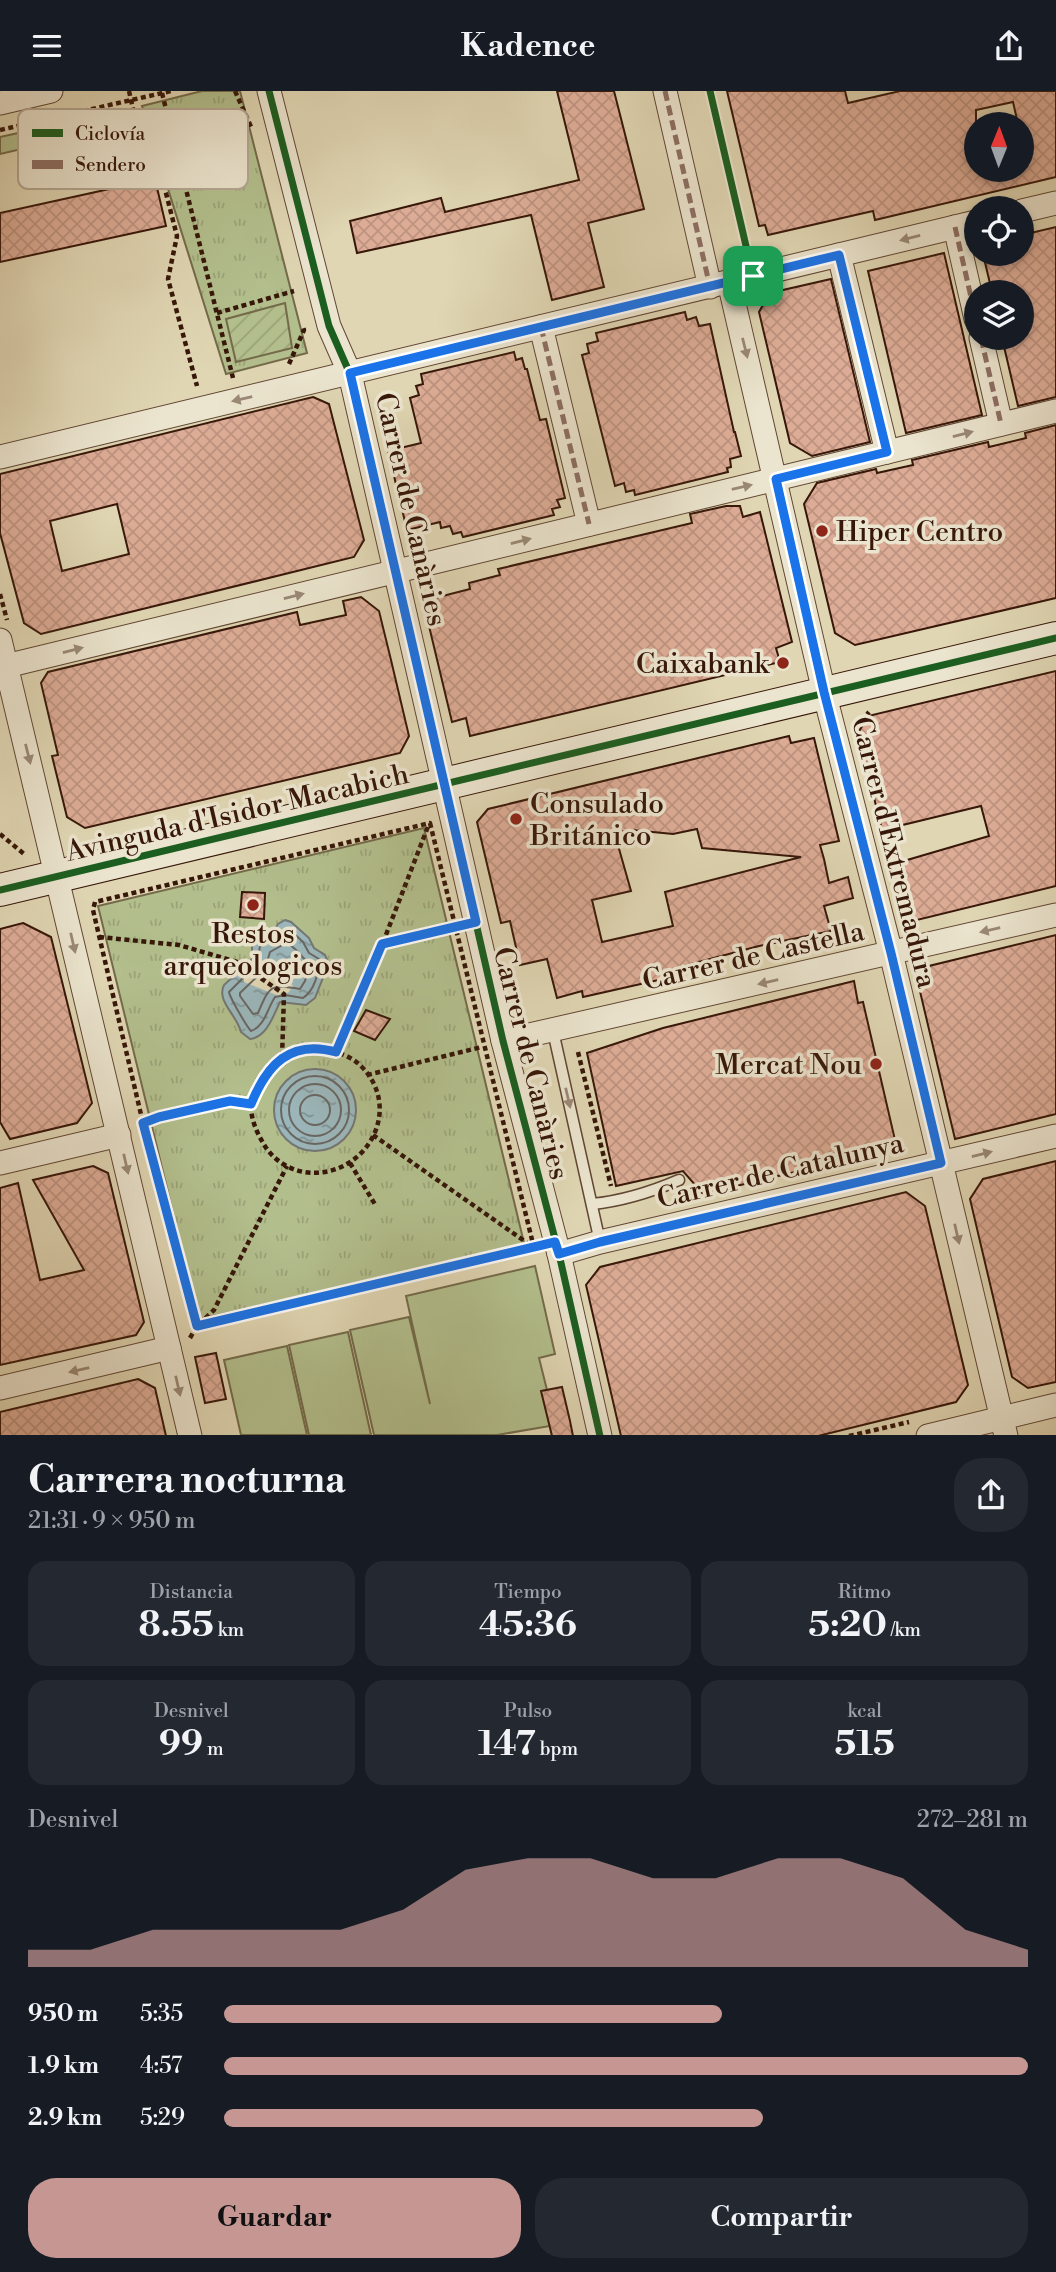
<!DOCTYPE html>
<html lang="es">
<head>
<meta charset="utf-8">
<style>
	body { margin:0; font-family:"Libre Bodoni",serif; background:#242831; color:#f1f3f6; height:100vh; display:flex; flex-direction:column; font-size:26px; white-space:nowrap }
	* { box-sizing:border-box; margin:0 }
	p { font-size:23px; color:#9ea1a6 }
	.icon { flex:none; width:38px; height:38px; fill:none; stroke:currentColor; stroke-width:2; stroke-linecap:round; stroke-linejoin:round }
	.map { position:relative; height:1344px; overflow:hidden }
	.side { display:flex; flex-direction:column; background:#171b24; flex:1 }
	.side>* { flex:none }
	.needle { width:46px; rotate:1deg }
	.fabs { position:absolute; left:964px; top:21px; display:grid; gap:14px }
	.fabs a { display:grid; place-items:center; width:70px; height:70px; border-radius:50%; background:#171b24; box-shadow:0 4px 10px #0003; font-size:35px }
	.pin { position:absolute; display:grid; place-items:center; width:60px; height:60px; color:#fff; margin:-30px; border-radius:14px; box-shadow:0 4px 10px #0006 }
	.round { display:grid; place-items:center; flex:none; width:74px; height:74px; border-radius:28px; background:#242831 }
	.head { display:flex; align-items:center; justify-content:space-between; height:119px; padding:0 28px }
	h1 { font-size:38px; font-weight:800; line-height:52px }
	.stats { display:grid; grid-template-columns:repeat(3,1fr); gap:10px; height:119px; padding:7px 28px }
	.stats div { display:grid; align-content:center; border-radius:18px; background:#242831; text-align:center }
	.stats b { font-size:35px; font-weight:800 }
	.stats small { font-size:19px; font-weight:400 }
	.stats p { font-size:19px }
	.chart { height:196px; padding:14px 28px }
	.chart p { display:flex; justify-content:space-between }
	.chart svg { width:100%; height:126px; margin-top:7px; fill:#c59692; opacity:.7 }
	.action { display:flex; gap:14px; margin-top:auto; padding:14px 28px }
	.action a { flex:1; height:80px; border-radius:28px; background:#c59692; color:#111; font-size:28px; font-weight:800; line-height:80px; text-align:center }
	.action a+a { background:#242831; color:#f1f3f6 }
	ul { padding:0 28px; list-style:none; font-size:23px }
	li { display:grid; grid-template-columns:112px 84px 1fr; align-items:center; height:52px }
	li i { height:18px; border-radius:9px; background:#c59692 }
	header { display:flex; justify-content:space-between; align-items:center; height:91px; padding:0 28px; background:#171b24; font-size:32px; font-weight:800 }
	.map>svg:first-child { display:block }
	.grass { fill:#b2be8c; stroke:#746a4a; stroke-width:2 }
	.park { fill:url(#park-tufts); stroke:#746a4a; stroke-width:2 }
	.garden { fill:url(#garden-furrows); stroke:#746a4a; stroke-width:2 }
	.water { fill:url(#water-ripples); stroke:#737673; stroke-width:2 }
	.pier { fill:#e0d6b3 }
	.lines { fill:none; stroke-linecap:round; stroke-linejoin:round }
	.shore { stroke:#696662; stroke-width:2 }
	.building { fill:url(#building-cross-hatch); stroke:#371709; stroke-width:2; fill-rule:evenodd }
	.lane-casing { stroke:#614734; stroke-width:13 }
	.street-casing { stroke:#614734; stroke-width:25 }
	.secondary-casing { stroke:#371709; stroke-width:34 }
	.path { stroke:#371709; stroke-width:4.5; stroke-dasharray:5 3.5; stroke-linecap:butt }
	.lane { stroke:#ebe4ce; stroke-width:10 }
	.street { stroke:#ebe4ce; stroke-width:23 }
	.secondary { stroke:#ebe4ce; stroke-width:32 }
	.quiet { stroke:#8d6e63; stroke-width:5; stroke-dasharray:10 5; stroke-linecap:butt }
	.cycleway-casing { stroke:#ebe4ce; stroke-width:11 }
	.cycleway { stroke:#1b5e20; stroke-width:7 }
	.oneway { fill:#9a8875 }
	.route-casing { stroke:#fff; stroke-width:14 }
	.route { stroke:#1a73e8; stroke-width:9 }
	.poi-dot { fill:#8f2418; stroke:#ebe4ce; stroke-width:2.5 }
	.labels { text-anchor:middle; stroke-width:7; stroke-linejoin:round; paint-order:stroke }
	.street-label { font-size:28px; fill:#371709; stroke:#ebe4ce }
	.poi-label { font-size:28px; fill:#371709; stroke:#ebe4ce; text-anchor:start }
	.key { fill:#ebe4ce; stroke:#b5a693; stroke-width:2 }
	.key-label { font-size:19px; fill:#371709 }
</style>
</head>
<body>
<header><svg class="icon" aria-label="menu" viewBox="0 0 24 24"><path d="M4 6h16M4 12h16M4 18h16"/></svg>Kadence<svg class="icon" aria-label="share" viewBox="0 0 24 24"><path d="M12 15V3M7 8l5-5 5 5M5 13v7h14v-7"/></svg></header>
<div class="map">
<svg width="1056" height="1345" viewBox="0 0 1056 1345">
	<defs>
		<pattern id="park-tufts" width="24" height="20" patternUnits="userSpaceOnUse" patternTransform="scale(1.75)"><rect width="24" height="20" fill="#b2be8c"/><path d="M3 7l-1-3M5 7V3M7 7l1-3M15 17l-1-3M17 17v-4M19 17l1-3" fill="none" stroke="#9aa377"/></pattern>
		<pattern id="garden-furrows" width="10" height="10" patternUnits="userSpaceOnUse" patternTransform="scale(1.75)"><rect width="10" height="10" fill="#b2be8c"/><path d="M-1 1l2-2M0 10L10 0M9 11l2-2" fill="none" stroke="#9aa377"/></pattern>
		<pattern id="water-ripples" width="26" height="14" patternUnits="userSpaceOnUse" patternTransform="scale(1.75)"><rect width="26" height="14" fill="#9bb6ba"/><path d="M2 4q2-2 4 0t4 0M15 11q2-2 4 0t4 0" fill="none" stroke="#7f9395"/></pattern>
		<pattern id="building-cross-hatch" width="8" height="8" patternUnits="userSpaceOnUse" patternTransform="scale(1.75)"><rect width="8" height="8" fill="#ddac96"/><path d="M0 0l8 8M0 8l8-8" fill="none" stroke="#be9380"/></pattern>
	</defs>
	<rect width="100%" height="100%" fill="#e0d6b3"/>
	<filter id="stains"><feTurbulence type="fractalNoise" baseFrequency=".00286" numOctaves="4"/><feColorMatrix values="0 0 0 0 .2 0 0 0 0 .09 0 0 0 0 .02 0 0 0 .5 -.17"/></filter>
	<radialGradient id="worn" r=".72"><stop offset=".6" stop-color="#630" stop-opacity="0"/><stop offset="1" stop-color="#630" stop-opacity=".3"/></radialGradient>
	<g class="grass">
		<path d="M104,23L107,38L0,63V46Z"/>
		<path d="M535,1175L555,1263L539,1267L547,1299L542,1300L550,1335L497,1344H374L350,1239L409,1226L430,1313L406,1205Z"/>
		<path d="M348,1241L371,1344H309L289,1254Z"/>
		<path d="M287,1255L307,1344H241L224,1269Z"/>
	</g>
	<g class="park">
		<path d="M202,0H240L307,262L226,283L142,15Z"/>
		<path d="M424,737L525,1156L199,1228L98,815Z"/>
	</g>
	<path class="garden" d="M285,212L292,257L236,271L226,228Z"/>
	<g class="water">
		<path d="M285,829L291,831L309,847L314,857L325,864L327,869L326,879L315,907L306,914L280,911C273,925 267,946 250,948L241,941C237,924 216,910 224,894L252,868V853L259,847L272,843L278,833Z"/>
		<circle cx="315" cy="1019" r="41"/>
	</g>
	<path class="pier" d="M279,871L294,884L291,892L293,895L288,902L282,901L279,905L244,891L242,879L239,876L243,872L246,874L252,872L263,879L271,878L272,873Z"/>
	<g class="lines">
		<g class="shore">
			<path d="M285,838H289L303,851L309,862L319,868C319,881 315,899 303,907L285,904L275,906C267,918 265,935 251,940C247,936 230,907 229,901L257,873L260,855L276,849Z"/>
			<path d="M286,852C297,856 301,867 310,873L305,890L300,898C270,893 270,894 258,922L253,923L240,905V902L265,878L270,861Z"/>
			<circle cx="315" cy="1019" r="34"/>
			<circle cx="315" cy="1019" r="26"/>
			<circle cx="315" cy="1019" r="15"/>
		</g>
	</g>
	<g class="building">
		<path d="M557,0H614L644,118L588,132L604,196L552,209L531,124L357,162L350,130L441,107L445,121L579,89Z"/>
		<path d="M727,0H845L848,12L900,0H1056V86L875,129L873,120L768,144L765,134L759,135ZM1013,11L1018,33H1022V79H976V19Z"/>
		<path d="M155,88L166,135L0,171V122Z"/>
		<path d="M1056,136V306L1018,315L1002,247H1022V201H992L983,163H1022V144Z"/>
		<path d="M944,162L982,324L906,342L868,180Z"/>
		<path d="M831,188L870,351L812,365L790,352L759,221L770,202Z"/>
		<path d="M685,221L687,229L696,226L699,235L710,233L734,341H735L741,365L730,368L731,376L727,377L728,381L635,404L634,399L626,401L624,392L615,395L582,264L589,262L587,253L598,250L596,242Z"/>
		<path d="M514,261L516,269L522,267L525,278H527L540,329L546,328L565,407L557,409L560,416L552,418L554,424L463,446L461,441L453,443L450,435L441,437L440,431L407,439L388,360L421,352L410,307L419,304L416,295L423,293L421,283Z"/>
		<path d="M313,306L329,313L364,449L354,466L41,543L24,532L0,442V383ZM117,413L129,463L62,480L50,430Z"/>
		<path d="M1056,334V507L855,554L835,542L804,413L817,392L876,378L877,382L913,374L912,369L988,351L989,356L1026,347L1025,342Z"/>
		<path d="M726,415H740L743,426L760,421L792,551L776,557L780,571L470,645L466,627L452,631L423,510L470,498L469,492L500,484L498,478L692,432L690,423Z"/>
		<path d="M361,506L379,520L391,569L409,645L400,662L85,737L67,726L52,665L58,664L41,592L48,581L297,521L300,534L346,524L343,510Z"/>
		<path d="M1056,580V795L917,829L900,817L890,774L989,745L981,715L882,739L858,642L868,625Z"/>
		<path d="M789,645L791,652L814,647L839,750L820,754L824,768L829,792L848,786L853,807L824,815L831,840L759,855L661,881L663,888L583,906L582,900L557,907L547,868L520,874L510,830L501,832L477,731L488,718ZM697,738L702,757L801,766L665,801L673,835L602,851L592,809L631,800L614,740L633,741L632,739L673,743Z"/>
		<path d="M242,801L265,802L264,828L240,826Z"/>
		<path d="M23,832L51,846L92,1012L77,1032L10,1048L0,1031V838Z"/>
		<path d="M1056,844V1023L955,1048L918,892L929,875Z"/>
		<path d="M854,890L858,912L863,911L895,1049L814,1067L816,1076L703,1103L683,1080L616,1095L587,962L663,937Z"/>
		<path d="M366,919L390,928L375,949L354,940Z"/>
		<path d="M1056,1070V1291L1028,1297L1012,1286L970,1108L983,1088Z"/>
		<path d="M93,1075L108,1082L144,1231L136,1244L0,1274V1097L18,1092L40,1189L84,1179L33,1089Z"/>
		<path d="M906,1101L925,1115L968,1294L956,1311L818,1345H621L586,1194L600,1176Z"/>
		<path d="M216,1262L226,1308L205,1312L195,1266Z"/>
		<path d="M138,1288L155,1297L166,1345H0V1321Z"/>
		<path d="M562,1296L570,1330L573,1345H552L541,1300Z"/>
	</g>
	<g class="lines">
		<g class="lane-casing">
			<g id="lane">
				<path d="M553,940L600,1151"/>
				<path d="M592,1113C623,1110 651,1101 679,1089"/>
			</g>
		</g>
		<g class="street-casing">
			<g id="street">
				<path d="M269,0L329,235L350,283L503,950L559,1163L600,1345"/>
				<path d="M665,0L710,196"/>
				<path d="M0,12L51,0"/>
				<path d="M1022,120L1056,112"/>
				<path d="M955,136L976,228"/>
				<path d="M839,164L887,361"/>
				<path d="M729,191L824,601L891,862L1006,1345"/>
				<path d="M541,236L589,433"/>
				<path d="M981,247L1001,333"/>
				<path d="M0,366L976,131"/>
				<path d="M0,549L190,1345"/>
				<path d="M6,575L1056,320"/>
				<path d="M503,950L1056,824"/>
				<path d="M0,1072L119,1044"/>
				<path d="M559,1163L600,1151L1056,1045"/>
				<path d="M0,1297L169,1257"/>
				<path d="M928,1345L1056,1314"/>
			</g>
		</g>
		<g class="secondary-casing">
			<path id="secondary" d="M0,799L1056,547"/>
		</g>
		<g class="path">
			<path d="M129,0L142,58L160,79L177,145L168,188L197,295"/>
			<path d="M235,0L252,38"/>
			<path d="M162,2L233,287"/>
			<path d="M0,39L171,0"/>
			<path d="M217,222L294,200"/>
			<path d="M289,273L304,239L303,236"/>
			<path d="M0,503L7,529"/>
			<path d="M856,636L869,621"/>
			<path d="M430,732L534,1157L197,1235L143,1032L93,819L95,811Z"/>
			<path d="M0,743L24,763"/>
			<path d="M99,846L179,854L237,871L284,903L282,967"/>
			<path d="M383,853L453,836"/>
			<path d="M323,957C337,961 351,965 361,975C406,1020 363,1090 304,1081C286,1078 270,1066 262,1050C256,1040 251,1027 251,1015C252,991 280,963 302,958C309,957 316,957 323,957Z"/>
			<path d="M336,961L382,854L429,733"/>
			<path d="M578,961L611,1095"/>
			<path d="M367,984L482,956"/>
			<path d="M141,1033L159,1026L230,1010L251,1013"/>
			<path d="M373,1044L533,1156"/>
			<path d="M350,1072L376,1115"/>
			<path d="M190,1247L197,1235L214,1219L287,1075"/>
			<path d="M849,1345L909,1331"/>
		</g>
		<use href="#lane" class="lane"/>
		<use href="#street" class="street"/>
		<use href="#secondary" class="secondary"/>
		<g class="quiet">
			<path d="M665,0L710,196"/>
			<path d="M955,136L976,228"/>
			<path d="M839,164L887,361"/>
			<path d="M541,236L589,433"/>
			<path d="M981,247L1001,333"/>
		</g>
		<g class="cycleway-casing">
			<g id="cycleway">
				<path d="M269,0L329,235L350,283L503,950L559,1163L600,1345"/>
				<path d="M710,0L753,185"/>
				<path d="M0,799L1056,547"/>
			</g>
		</g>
		<use href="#cycleway" class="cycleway"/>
	</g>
	<defs><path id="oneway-solid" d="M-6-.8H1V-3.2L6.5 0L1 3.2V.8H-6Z" transform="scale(1.75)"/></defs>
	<g class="oneway">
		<use href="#oneway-solid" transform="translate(910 147) rotate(166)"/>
		<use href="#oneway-solid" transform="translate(745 257) rotate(76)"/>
		<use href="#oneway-solid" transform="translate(242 308) rotate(167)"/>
		<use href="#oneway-solid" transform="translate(963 343) rotate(-14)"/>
		<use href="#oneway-solid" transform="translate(742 396) rotate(-13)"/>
		<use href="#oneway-solid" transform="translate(521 450) rotate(-14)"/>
		<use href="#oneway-solid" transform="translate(294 505) rotate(-14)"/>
		<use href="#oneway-solid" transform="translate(73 559) rotate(-14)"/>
		<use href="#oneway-solid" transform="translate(28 663) rotate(76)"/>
		<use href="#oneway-solid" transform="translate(990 839) rotate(167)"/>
		<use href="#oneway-solid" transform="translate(73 852) rotate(77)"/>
		<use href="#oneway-solid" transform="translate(768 891) rotate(167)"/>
		<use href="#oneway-solid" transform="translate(568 1007) rotate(77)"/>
		<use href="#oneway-solid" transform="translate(982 1063) rotate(-14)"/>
		<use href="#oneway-solid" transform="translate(126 1073) rotate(77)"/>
		<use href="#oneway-solid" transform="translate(957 1143) rotate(77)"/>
		<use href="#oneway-solid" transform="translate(79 1279) rotate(167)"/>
		<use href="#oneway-solid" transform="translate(178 1295) rotate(77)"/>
	</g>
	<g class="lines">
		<g class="route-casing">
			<path id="route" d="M839,164L887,361L776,388L824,601L891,862L941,1072L600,1151L559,1163L555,1151L197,1235L143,1032L159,1026L230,1010L251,1013C267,974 290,948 336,961L382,853L476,831L350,282Z"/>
		</g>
		<use href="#route" class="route"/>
	</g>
	<g class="poi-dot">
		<circle cx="822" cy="440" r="7"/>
		<circle cx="783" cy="572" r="7"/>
		<circle cx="516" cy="728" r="7"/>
		<circle cx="253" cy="814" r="7"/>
		<circle cx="876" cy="973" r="7"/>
	</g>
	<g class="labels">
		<g class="street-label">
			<text transform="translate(412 418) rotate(77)" y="10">Carrer de Canàries</text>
			<text transform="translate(237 721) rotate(-13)" y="10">Avinguda d'Isidor Macabich</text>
			<text transform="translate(895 761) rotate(76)" y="10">Carrer d'Extremadura</text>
			<text transform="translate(753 864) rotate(-13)" y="10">Carrer de Castella</text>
			<text transform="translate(532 972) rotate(76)" y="10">Carrer de Canàries</text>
			<text transform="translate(780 1079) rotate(-13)" y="10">Carrer de Catalunya</text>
		</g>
		<g class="poi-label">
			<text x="836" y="450">Hiper Centro</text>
			<text x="769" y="582" text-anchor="end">Caixabank</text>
			<text x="530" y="722">Consulado<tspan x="530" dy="32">Británico</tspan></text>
			<text x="253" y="852" text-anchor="middle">Restos<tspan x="253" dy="32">arqueologicos</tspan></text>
			<text x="862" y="983" text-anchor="end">Mercat Nou</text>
		</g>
	</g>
	<rect x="18" y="18" width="230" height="80" rx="10" class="key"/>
	<rect x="32" y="38" width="31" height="8" fill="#1b5e20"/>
	<rect x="32" y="69" width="31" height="9" fill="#8d6e63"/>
	<g class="key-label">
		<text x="75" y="49">Ciclovía</text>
		<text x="75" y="80">Sendero</text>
	</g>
	<rect width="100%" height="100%" filter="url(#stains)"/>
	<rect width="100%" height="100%" fill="url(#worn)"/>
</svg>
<div class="fabs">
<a><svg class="needle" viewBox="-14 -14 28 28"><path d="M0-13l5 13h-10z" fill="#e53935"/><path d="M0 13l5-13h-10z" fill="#9ea1a6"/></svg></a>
<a><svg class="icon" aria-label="locate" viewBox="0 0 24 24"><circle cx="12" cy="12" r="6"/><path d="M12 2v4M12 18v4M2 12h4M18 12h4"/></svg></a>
<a><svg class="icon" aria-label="layers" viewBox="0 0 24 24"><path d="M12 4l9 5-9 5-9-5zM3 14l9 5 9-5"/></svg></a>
</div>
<div class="pin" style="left:753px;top:185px;background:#1e9e55"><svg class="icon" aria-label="arrive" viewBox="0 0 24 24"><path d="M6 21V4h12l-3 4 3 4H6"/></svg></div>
</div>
<section class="side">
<div class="head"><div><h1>Carrera nocturna</h1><p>21:31 · 9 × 950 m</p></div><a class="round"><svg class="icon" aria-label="share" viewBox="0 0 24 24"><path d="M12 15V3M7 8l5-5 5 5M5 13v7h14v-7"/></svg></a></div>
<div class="stats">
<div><p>Distancia</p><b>8.55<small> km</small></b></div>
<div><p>Tiempo</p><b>45:36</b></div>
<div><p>Ritmo</p><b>5:20<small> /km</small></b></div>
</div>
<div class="stats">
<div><p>Desnivel</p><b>99<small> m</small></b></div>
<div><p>Pulso</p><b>147<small> bpm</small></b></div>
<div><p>kcal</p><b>515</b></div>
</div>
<div class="chart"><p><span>Desnivel</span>272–281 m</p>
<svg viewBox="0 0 160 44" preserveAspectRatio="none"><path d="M0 44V38L10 38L20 31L30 31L40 31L50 31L60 24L70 10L80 6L90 6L100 13L110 13L120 6L130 6L140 13L150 31L160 38V44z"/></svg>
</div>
<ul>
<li><b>950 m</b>5:35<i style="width:62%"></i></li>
<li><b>1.9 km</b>4:57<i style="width:100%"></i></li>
<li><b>2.9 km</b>5:29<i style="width:67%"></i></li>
</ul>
<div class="action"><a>Guardar</a><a>Compartir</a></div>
</section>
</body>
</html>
